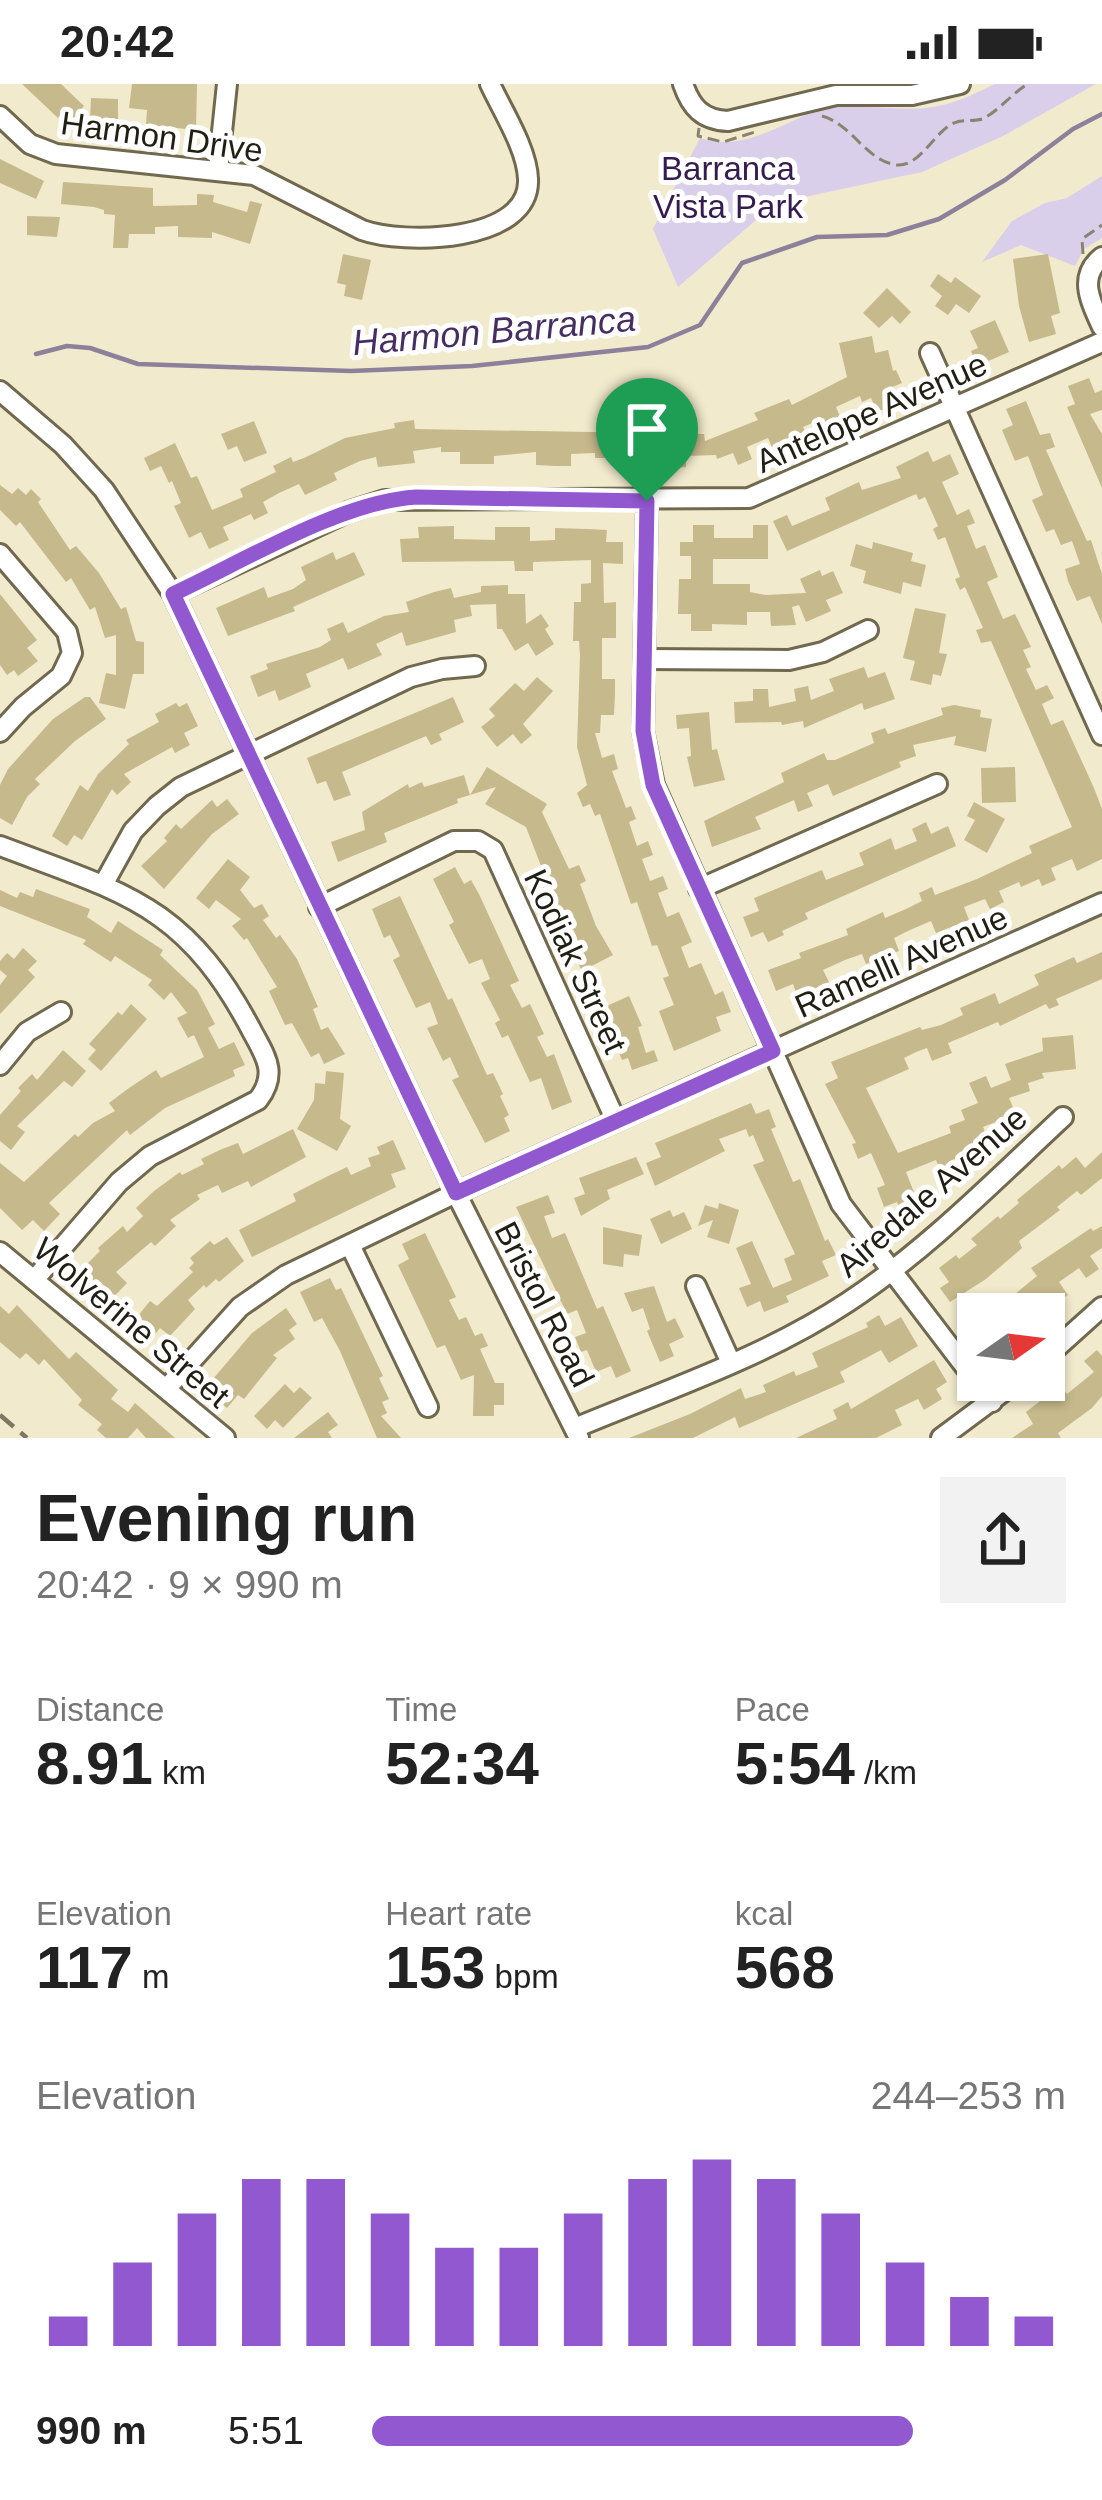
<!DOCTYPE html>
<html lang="en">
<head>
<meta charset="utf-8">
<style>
	body { margin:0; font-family:Arial,sans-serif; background:#f2f2f2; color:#222; height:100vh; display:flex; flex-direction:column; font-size:45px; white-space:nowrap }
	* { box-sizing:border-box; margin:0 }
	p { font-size:39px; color:#767676 }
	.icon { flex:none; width:66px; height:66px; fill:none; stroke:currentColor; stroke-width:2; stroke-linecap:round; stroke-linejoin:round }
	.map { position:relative; height:1354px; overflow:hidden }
	.details { display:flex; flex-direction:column; background:#fff; flex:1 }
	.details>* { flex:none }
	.needle { width:78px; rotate:76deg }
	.controls { position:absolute; left:957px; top:1209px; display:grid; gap:24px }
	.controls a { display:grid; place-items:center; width:108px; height:108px; border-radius:0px; background:#fff; box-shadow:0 3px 9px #0004; font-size:60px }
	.pin { position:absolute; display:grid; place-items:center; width:102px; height:102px; color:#fff; margin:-123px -51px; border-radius:50% 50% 50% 0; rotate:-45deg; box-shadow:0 0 12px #0007 }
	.pin .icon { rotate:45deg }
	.round { display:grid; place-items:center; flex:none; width:126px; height:126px; border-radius:0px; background:#f2f2f2 }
	.head { display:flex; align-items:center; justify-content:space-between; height:204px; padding:0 36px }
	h1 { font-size:66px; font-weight:800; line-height:90px }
	.metrics { display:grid; grid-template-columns:repeat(3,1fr); gap:18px; height:204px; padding:12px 36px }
	.metrics div { display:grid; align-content:center }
	.metrics b { font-size:60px; font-weight:800 }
	.metrics small { font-size:33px; font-weight:400 }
	.metrics p { font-size:33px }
	.chart { height:336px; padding:24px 36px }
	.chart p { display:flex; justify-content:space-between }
	.chart svg { width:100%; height:216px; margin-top:12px; stroke:#9258d0; stroke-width:6 }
	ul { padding:0 36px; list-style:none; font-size:39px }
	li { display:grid; grid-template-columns:192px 144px 1fr; align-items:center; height:90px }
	li i { height:30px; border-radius:15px; background:#9258d0 }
	.status { display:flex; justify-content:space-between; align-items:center; height:84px; padding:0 60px; background:#fff; direction:ltr }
	.status svg { height:33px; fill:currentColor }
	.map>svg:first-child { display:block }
	.green { fill:#dacfea }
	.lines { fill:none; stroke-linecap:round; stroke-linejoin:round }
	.stream { stroke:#8d809a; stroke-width:4.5 }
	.building { fill:#c6b98c }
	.minor-casing { stroke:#70694f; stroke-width:24 }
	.path { stroke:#898470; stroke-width:3; stroke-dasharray:12 6; stroke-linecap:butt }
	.minor { stroke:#fff; stroke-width:18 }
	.rail { stroke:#7c7865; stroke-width:4.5; stroke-dasharray:18 9; stroke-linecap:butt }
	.route-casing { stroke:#fff; stroke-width:24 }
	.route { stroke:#9258d0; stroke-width:15 }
	.labels { text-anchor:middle; stroke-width:10; stroke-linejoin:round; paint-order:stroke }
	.street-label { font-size:33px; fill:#211f14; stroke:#fff }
	.park-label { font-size:33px; fill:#351c50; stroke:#fff }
	.water-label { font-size:36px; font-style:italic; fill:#462e63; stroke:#fff }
</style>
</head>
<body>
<div class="status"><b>20:42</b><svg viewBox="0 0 49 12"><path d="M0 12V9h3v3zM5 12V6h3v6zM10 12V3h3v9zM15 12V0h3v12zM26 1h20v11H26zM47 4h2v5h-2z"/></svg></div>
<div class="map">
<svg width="1102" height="1354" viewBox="0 0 1102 1354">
	<rect width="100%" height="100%" fill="#f2eacd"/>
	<g class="green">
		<path d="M995,0H1096L1003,52L922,88L776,119L678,203L653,145L700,54C737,68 781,42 813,27C835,17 897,27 925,24C949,22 973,11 995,0Z"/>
		<path d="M1102,92V154L1084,165L1075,182L1021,161L982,178L1012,137L1045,119L1067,114Z"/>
	</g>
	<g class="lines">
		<path class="stream" d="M36,270L67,262L90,264L138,280L351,287L472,282L648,263L700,241L742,179L817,153L887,151L939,135L1005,96L1073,45L1102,30"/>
	</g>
	<g class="building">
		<path d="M22,0H61L84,22L71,37L62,29L58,34Z"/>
		<path d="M132,0H197L196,46L146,41L147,26L129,24Z"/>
		<path d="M91,14L118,15V37L90,36Z"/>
		<path d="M0,75L44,97L36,115L0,99Z"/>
		<path d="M63,98L153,104V122L197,121V110L214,111L213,118L247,128L250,117L262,120L250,160L212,148V154L178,153V142L155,143V150H129L128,164H113L115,131L104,130V126L94,123L61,120Z"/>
		<path d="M27,132L60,133L57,153L27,151Z"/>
		<path d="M343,170L371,176L362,216L344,212L346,201L337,199Z"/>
		<path d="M1048,170L1060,229L1051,232L1056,250L1029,258L1019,222L1013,175Z"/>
		<path d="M938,190L951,199L955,193L981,212L969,229L956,220L948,231L935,222L942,212L930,202Z"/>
		<path d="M887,204L911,228L900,240L892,232L879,244L863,229Z"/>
		<path d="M995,236L1009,268L977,282L971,267L978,264L970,247Z"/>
		<path d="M872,252L875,269L888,266L893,287L896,286L902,299L890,304L896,320L877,328L871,314L862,318L860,312L836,323L841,335L827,341L824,334L803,343L807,352L787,362L774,368L768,354L747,363L752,375L738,381L733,369L717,375L716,371L686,372V383L671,384H651V370L628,371V383H613V374H595V369L571,370V382H556L536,381V368L494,372V380H460V368H441V363L413,367L415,379L378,383L376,373L360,377L334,389L337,396L305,411L299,400L279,409L263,418L268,429L254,436L251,430L223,443L229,456L209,465L201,448L189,454L174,422L181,419L172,397L169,399L161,382L150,387L144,374L175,359L191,394L197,392L212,426L243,413L240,405L276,388L273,382L291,373L293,378L304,374L345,354L395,344L394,339L414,336L415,345L704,350L705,357L758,336L754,329L789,315L792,321L847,293L839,259Z"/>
		<path d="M1089,294L1095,309L1102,306V326L1090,330L1102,350V404L1067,323L1075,320L1068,302Z"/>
		<path d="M1026,317L1040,351L1050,349L1055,363L1046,366L1087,457L1091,456L1102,490V540L1090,512L1077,517L1068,497L1065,485L1080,480L1072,457L1061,461L1054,445L1046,448L1032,416L1043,411L1028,372L1015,377L1002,346L1013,341L1006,325Z"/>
		<path d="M254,337L267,369L244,378L237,362L228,366L221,350Z"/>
		<path d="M928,367L933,378L950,370L959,390L942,398L957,431L969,425L975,439L967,442L976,465L985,461L998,493L987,498L1003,535L1015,530L1031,563L1023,566L1031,583L1026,585L1036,606L1047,601L1054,614L1042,620L1051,641L1063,636L1094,704L1102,725V775L1077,787L1072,775L1051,784L1056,796L1042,802L1039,795L1021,803L1019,798L999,807L1004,818L990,825L985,815L964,823L969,836L936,849L931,837L910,846L894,854L899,867L866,880L862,870L845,876L823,886L829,898L810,907L797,912L793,900L776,907L768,886L801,874L799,869L848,851L846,845L883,828L885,834L906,825L922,817L919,809L932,803L935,811L977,795L1032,769L1029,762L1072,743L991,557L981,559L976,546L983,544L965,503L960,506L955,495L960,493L945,453L938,456L933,445L938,442L925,413L919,416L916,410L787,467L773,437L787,431L792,442L830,426L825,414L859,398L862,406L901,394L896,383Z"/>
		<path d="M0,401L12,410L18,404L26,411L31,405L41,415L38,418L70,466L76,462L99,489L121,525L126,523L136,557L144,558V590H133L125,625L99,619L106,589L116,591V551L105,554L95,523L90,526L71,494L66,498L20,438L16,442L0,426Z"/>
		<path d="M693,441H714V454H753V441H768V475H713V500H750V508L766,511L806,509L800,495L820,486L822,492L833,487L843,509L826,516L831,527L806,538L799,521L792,523L796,541L771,542L770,528H747V541L712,540V547H691V530H678L679,495H691V472H680V458H693Z"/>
		<path d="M454,442V455L495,456V443H530V457L555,456V444L587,445L607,446L606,458H623V480L603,479L604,519L616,518V554H602V595H615V610L614,631H601L600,649H595L602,674L614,670L618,685L612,687L626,724L631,722L636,735L629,738L637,762L648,757L653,771L642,775L650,797L663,792L668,805L658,809L667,833L679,828L692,858L681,863L689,884L701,879L715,911L723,907L731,928L716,933L721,947L674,967L659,927L674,921L663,894L669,892L657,861L652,862L637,818L631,820L600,730L595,732L590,720L583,723L577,709L587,701L577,663L580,571L579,557H573L574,518H581V500L591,499V476L533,478V487H515L514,477L402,478L400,455L419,454L418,443Z"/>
		<path d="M873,458L913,469L911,477L926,481L921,503L903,498L901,510L863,499L866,487L850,482L856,460L872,465Z"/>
		<path d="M333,468L336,476L354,468L365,491L293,523L295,527L228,552L216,524L264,503L268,514L293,505L306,496L301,483Z"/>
		<path d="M508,501V510H525L526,540L541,530L549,542L545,545L554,560L536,572L528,559L515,567L502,545H497L496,520L470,521L472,532L454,536L456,548L406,562L402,548L376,560L382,571L348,586L343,574L306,590L311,603L279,617L275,606L258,613L250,592L268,585L266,580L320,563L331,556L327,545L343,538L348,549L384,532L409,528L406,518L434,508L451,504L454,514L481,508V502Z"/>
		<path d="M0,510L37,556L27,564L38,577L18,592L14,586L7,591L0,581Z"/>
		<path d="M915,524L946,530L939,569L947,570L941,592L933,590L931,601L910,596L915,577L903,574Z"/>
		<path d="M864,583L868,594L885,588L895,615L864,626L862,619L804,644L803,637L782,641L781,638L735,639L734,618L753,617V605H768L769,623L796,617L794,605L808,602L811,616L834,607L829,595Z"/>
		<path d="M537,593L553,607L523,640L532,651L521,660L513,650L497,663L481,643L495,632L489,625L515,599L524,607Z"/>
		<path d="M85,613H90L106,635L75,657L35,695L40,700L27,713L12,741L0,734V701L8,685L53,635Z"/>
		<path d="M453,613L464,638L439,650L442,656L431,661L426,652L342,688L351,711L334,717L326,697L317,700L307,674Z"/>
		<path d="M176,619L179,623L187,619L198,642L184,649L190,661L175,669L172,663L124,690L131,698L117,711L112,705L82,756L74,751L67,762L52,752L80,701L88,707L98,690L129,660L126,656L159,638L155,630Z"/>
		<path d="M954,621L981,626L980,633L992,635L986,668L954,661L956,652L913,661L916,672L899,678L901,683L833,712L828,700L807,709L813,722L798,728L794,716L755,733L761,745L712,763L704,737L784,698L781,689L824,669L827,676H835L874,659L871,649L885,644L888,650L943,631L941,624Z"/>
		<path d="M709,628L712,666L717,665L725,696L694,703L687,673L691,672L689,644L677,645L676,631Z"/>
		<path d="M487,683L547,720L542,728L569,785L579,781L586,797L580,800L596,842L613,871L582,887L575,873L583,869L567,831L558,834L534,785L541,782L526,743L485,720L496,703L457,715L458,719L384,749L387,758L338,778L331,758L365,746L362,728L408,700L409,704L422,698L424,703L464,691L470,711Z"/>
		<path d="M1015,683L1016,718L982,719L981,684Z"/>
		<path d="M227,715L239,730L212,750L164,805L141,782L167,757L164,754L176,740L181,745L212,716L217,723Z"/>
		<path d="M974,718L1005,735L987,769L964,756L975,736L967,732Z"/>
		<path d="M926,738L931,750L948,742L956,762L805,829L808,835L782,847L784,851L768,858L763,848L751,853L743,833L759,827L754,814L822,786L826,796L864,781L859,769L891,754L895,766L917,757L912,745Z"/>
		<path d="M228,775L250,793L240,806L254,824L262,820L269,832L263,836L276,854L280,851L297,875L318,923L313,925L321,946L328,943L345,970L324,980L319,969L311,973L292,939L285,941L269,907L277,903L247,854L244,856L232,842L241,835L216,816L209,825L196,814Z"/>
		<path d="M455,783L464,800L471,796L479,810L519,897L510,901L522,924L530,920L544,950L537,953L547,973L554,970L572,1018L552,1026L541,994L530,998L508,951L502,954L495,939L500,936L481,899L490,895L482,875L469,880L449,841L454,838L433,795Z"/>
		<path d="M36,805L90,825L87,833L111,849L118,837L163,866L160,871L197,906L215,940L208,944L219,965L234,958L245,981L233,986L235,992L165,1024L130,1051L127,1046L49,1119L60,1130L44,1147L33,1136L22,1146L0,1124V1079L24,1098L75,1050L78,1053L93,1039L115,1027L109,1019L129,1004L156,986L161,994L204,973L194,951L188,954L177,934L187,929L171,908L164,916L148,901L152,896L115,872L111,878L83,860L86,856L0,822V806L17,814L20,808L33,813Z"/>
		<path d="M400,812L448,916L452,914L487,991L493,989L503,1010L500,1012L509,1031L504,1034L510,1047L485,1059L452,996L459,993L450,973L443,977L427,944L438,940L430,918L416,924L393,876L400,872L390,851L384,854L372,825Z"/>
		<path d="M23,864L37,877L28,886L35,893L0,930V901L7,892L0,886V877L7,869L14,875Z"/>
		<path d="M1102,868V895L1056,915L1059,921L1049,925L1046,920L1000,942L998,938L948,959L952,969L932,977L927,964L916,968L904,974L909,985L866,1004L898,1069L951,1049L949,1042L965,1036L961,1026L978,1019L969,999L986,992L991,1004L1011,996L1005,980L1043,967L1042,954L1073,951L1076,985L1042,989L1044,994L1028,999L1030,1007L1009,1014L1016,1030L983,1043L988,1055L972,1061L975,1068L952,1076L955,1083L941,1089L936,1076L906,1088L919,1121L901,1128L897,1118L884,1123L877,1104L885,1101L871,1069L858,1075L852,1060L856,1059L825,1000L838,994L831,978L920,943L922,946L941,941L963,931L960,924L995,909L999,920L1039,901L1034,891L1074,873L1077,879Z"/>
		<path d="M629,912L642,942L638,943L646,969L654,966L658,977L632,986L628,974L622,976L600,925Z"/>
		<path d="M131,920L147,935L101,987L88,975L96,966L89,960L118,928L122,931Z"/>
		<path d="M63,966L86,987L72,1003L64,997L17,1042L25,1048L11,1066L0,1057V1031L21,1007L18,1004L32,990L37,996Z"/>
		<path d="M326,987L344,989L340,1035L351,1042L337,1067L297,1045L314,1016L315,999L325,1000Z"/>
		<path d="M751,1019L756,1030L769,1025L776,1043L771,1045L793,1098L800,1095L825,1157L828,1155L836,1171L822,1177L829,1192L786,1212L789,1218L764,1228L760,1217L747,1223L739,1204L751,1200L736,1164L752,1157L773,1204L792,1196L784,1175L795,1170L753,1081L764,1077L753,1051L749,1053L746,1045L719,1055L725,1067L655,1102L646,1079L661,1073L655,1059Z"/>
		<path d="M293,1045L306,1073L251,1103L248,1097L222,1109L218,1101L197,1111L200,1115L170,1136L176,1142L155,1162L151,1158L116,1188L127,1199L107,1220L86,1200L93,1192L84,1183L100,1167L98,1164L123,1142L127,1148L143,1132L136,1124L154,1107L180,1088L182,1091L204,1080L201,1075L222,1065L238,1059L243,1070Z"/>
		<path d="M393,1056L406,1085L391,1090L396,1103L252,1173L239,1146L296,1117L293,1110L326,1093L347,1083L351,1091L371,1082L368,1074L380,1070L377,1063Z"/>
		<path d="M1102,1068V1094L1081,1111L1077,1107L1057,1123L1060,1126L1019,1157L1022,1164L986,1195L950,1218L940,1204L949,1198L939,1184L956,1171L959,1175L977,1161L971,1155L998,1132L1000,1135L1019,1119L1017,1116L1059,1081L1062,1085L1076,1073L1085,1084Z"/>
		<path d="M636,1073L644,1090L607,1106L610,1115L581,1132L574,1114L585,1110L579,1094Z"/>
		<path d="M548,1111L555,1129L544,1132L552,1154L565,1149L597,1225L603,1222L631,1287L616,1294L611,1282L596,1288L587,1266L581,1268L575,1253L586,1249L577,1226L567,1230L516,1123Z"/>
		<path d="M719,1119L739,1126L729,1160L707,1153L713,1136L698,1142L705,1121L718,1125Z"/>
		<path d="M670,1126L673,1133L684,1128L692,1145L661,1160L650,1135Z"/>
		<path d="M1102,1142V1164L1090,1172L1099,1185L1086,1194L1079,1184L1059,1198L1068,1211L1047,1226L1051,1230H991L1037,1192L1031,1184L1091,1144L1093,1147Z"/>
		<path d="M603,1143L642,1151L639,1172L624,1170L623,1183L603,1180Z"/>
		<path d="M425,1149L456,1213L449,1216L459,1236L466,1233L475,1252L482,1249L488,1262L480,1265L495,1299H504V1321H494V1332H473L474,1291L461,1296L445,1261L437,1264L398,1181L409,1175L402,1160Z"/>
		<path d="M227,1153L244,1177L219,1198L216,1195L206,1204L204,1201L188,1216L195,1225L170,1252L160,1244L149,1258L129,1243L150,1217L157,1222L193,1188L189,1184L194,1179L190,1174L210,1157L214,1161Z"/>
		<path d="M330,1194L336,1206L341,1204L383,1292L379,1294L389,1315L382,1318L387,1329L381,1332L401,1354H377L340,1267L322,1234L314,1238L300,1208Z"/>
		<path d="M654,1202L667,1238L675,1234L684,1253L669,1260L674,1272L660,1278L647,1247L650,1245L643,1224L632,1228L624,1209Z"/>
		<path d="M17,1221L69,1275L76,1268L118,1306L111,1315L128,1328L135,1319L175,1354H146L137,1344L128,1354H106L97,1346L102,1340L78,1321L82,1316L44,1275L39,1281L26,1269L20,1275L0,1258V1222L9,1230Z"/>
		<path d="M286,1224L297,1240L289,1246L295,1255L273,1271L277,1274L244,1315L238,1311L227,1324L208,1309L217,1298L213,1295L252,1249Z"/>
		<path d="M879,1231L885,1242L901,1233L918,1262L889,1279L881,1266L840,1288L845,1298L739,1344L735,1333L693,1354H629L690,1330L741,1304L745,1315L766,1308L763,1301L794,1287L796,1292L818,1283L812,1269L868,1243L866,1239Z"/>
		<path d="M1097,1266L1102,1272V1312L1092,1324L1058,1349L1061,1354H1012L1033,1340L1026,1328L1044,1314L1054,1306L1058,1311L1064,1306L1067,1310L1094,1288L1084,1277Z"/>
		<path d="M934,1276L947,1298L936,1305L942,1315L924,1326L918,1315L895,1326L902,1341L876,1354H796L837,1335L833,1326L848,1318L851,1325Z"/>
		<path d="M285,1300L294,1309L300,1303L312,1314L283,1344L275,1336L267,1345L254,1332Z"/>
		<path d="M328,1328L338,1341L328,1348L332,1354H294Z"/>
	</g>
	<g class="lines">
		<g class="minor-casing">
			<g id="minor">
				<path d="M683,0C691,23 702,36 728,37L836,11H912L960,0"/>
				<path d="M0,32L30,60L56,70L254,91L362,146C403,161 531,159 528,95C527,65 503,28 490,0"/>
				<path d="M218,86L227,0"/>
				<path d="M1102,173C1077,193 1091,218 1102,243"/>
				<path d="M930,269L1102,651"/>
				<path d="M0,307L63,361L104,406L173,510L456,1109L579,1354"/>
				<path d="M647,417L643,647L654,701L841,1120L992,1318"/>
				<path d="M0,470L67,548L72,569L61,592L23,623L0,648"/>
				<path d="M173,510L348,428L385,416L749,414L1102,258"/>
				<path d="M644,575L789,576L823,568L868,546"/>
				<path d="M0,762C127,810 186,821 253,949C266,973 278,990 258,1016L150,1072L119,1098L34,1196"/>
				<path d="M103,801L133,747L157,722L181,703L411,593L442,585L475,582"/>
				<path d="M699,805L937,700"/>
				<path d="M319,823L454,757H478L493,766L616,1037"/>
				<path d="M0,981L27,948L61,928"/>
				<path d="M350,1161L428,1323"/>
				<path d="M0,1168L225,1354"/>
				<path d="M696,1202L731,1279"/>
				<path d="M1044,1275L1102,1223"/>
				<path d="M167,1304L240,1223L286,1191L456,1109L1102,819"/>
				<path d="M575,1344C666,1306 765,1273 848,1218C927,1166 994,1097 1063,1033"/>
				<path d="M941,1354L1019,1296"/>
			</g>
		</g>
		<g class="path">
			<path d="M822,32C851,40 864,73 892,80C918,88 933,48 954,39C962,35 973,38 982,35C998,28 1012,9 1028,0"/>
			<path d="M699,44L698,52L723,58L755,48"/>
			<path d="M1083,170L1082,155L1102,141"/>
		</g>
		<use href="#minor" class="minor"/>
		<path class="rail" d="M0,1331L27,1354"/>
	</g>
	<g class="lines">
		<g class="route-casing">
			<path id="route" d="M416,413L647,417L643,647L653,701L773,967L456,1109L173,510C244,477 340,418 416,413Z"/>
		</g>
		<use href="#route" class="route"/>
	</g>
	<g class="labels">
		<g class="street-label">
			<text transform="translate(162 52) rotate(8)" y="12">Harmon Drive</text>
			<text transform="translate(871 328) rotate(-24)" y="12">Antelope Avenue</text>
			<text transform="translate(576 877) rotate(65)" y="12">Kodiak Street</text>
			<text transform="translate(901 877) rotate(-24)" y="12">Ramelli Avenue</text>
			<text transform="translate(931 1107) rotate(-41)" y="12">Airedale Avenue</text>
			<text transform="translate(545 1220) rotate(63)" y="12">Bristol Road</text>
			<text transform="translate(132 1238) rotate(40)" y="12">Wolverine Street</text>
		</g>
		<g class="park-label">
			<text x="728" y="96">Barranca<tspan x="728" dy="38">Vista Park</tspan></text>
		</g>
		<g class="water-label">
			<text transform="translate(494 246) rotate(-5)" y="13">Harmon Barranca</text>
		</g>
	</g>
</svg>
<div class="controls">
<a><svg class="needle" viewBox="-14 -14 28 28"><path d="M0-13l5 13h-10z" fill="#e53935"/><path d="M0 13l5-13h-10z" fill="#767676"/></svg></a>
</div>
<div class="pin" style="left:647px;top:417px;background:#1e9e55"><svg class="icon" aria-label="arrive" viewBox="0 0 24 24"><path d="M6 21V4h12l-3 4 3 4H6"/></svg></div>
</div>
<section class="details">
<div class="head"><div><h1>Evening run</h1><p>20:42 · 9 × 990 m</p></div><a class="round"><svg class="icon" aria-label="share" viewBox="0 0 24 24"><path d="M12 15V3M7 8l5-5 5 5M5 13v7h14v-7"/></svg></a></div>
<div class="metrics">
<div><p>Distance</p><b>8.91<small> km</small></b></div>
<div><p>Time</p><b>52:34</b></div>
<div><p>Pace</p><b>5:54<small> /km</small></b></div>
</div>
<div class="metrics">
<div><p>Elevation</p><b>117<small> m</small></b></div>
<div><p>Heart rate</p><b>153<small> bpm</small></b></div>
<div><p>kcal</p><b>568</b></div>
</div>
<div class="chart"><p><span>Elevation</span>244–253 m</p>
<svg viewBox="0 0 160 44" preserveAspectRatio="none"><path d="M5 44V38M15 44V27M25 44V17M35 44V10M45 44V10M55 44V17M65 44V24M75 44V24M85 44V17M95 44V10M105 44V6M115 44V10M125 44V17M135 44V27M145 44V34M155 44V38"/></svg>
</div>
<ul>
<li><b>990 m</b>5:51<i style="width:78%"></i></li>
</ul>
</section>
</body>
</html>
